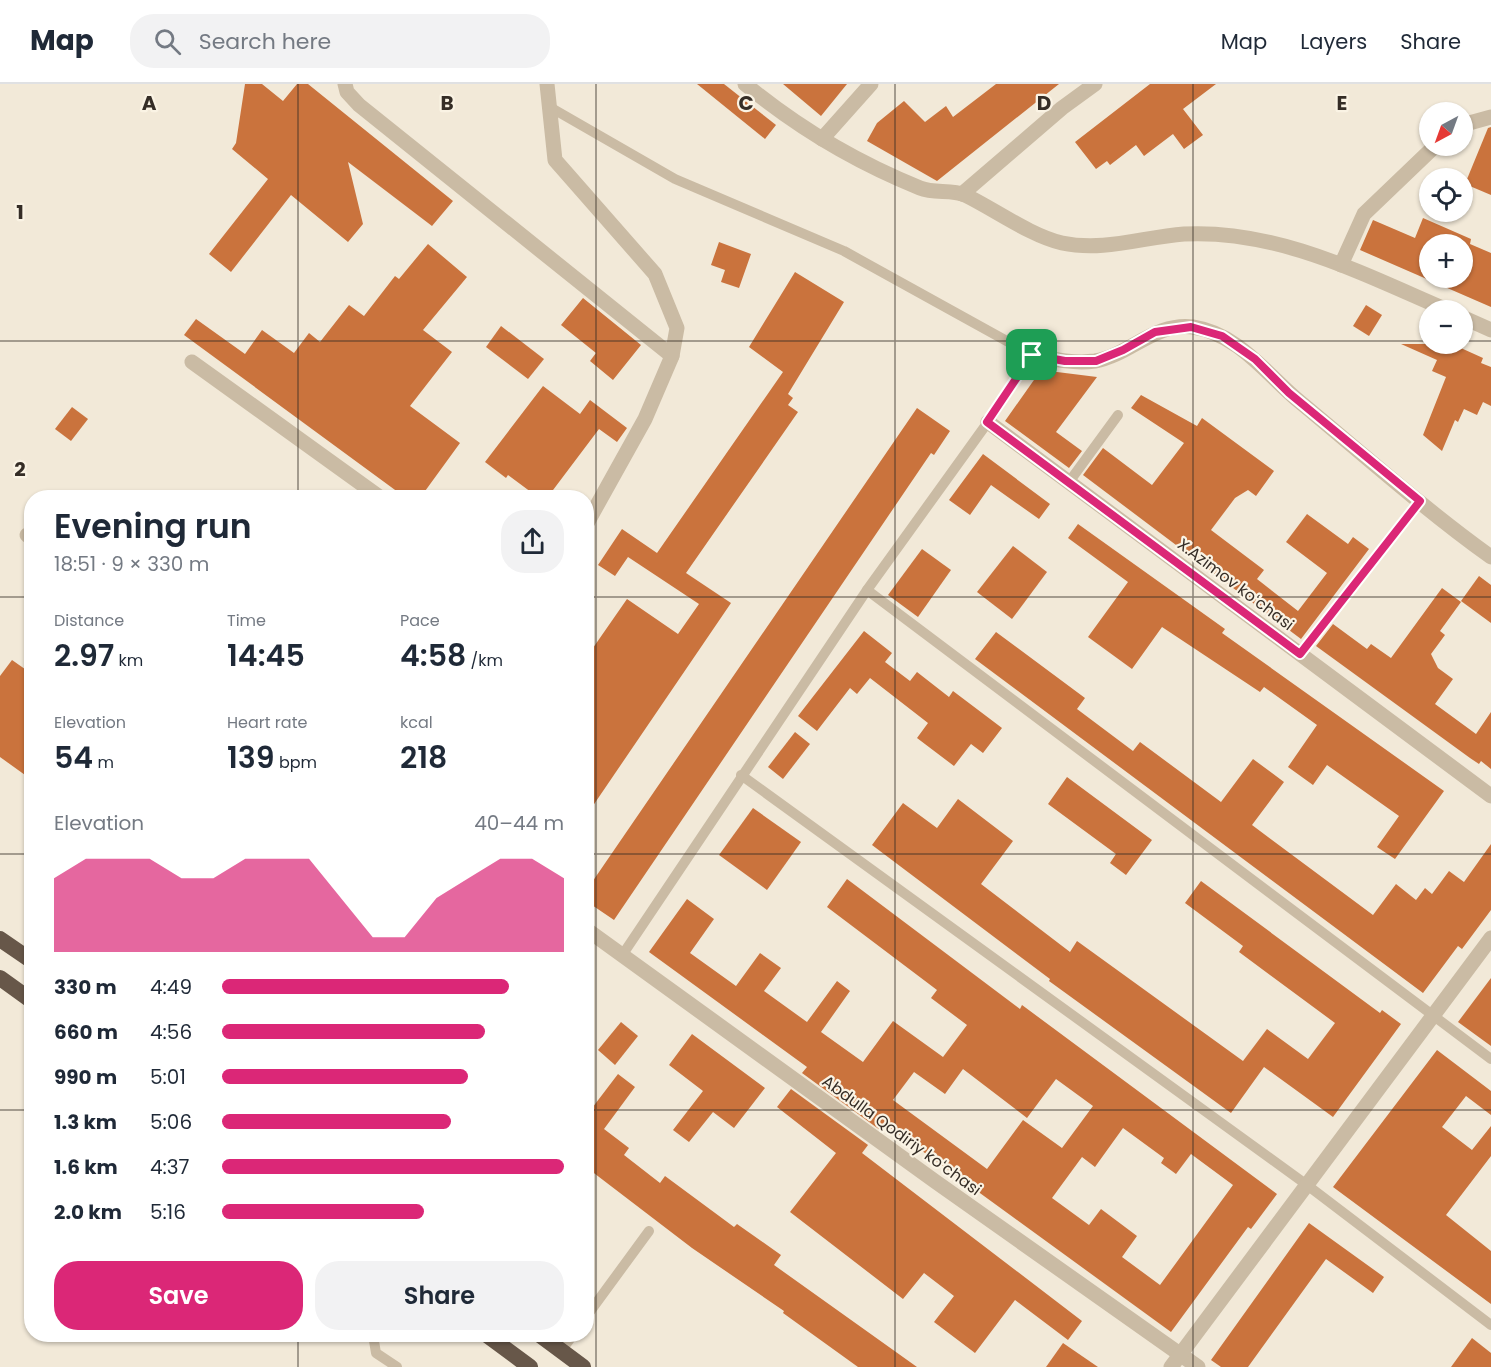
<!DOCTYPE html>
<html lang="en">
<head>
<meta charset="utf-8">
<style>
	body { margin:0; font-family:Poppins,sans-serif; background:#f2f2f3; color:#1f2937; height:100vh; display:flex; flex-direction:column; font-size:22px; white-space:nowrap }
	* { box-sizing:border-box; margin:0 }
	p { font-size:20px; color:#747a83 }
	.icon { flex:none; width:33px; height:33px; fill:none; stroke:currentColor; stroke-width:2; stroke-linecap:round; stroke-linejoin:round }
	.map { position:relative; flex:1; overflow:hidden }
	.details { position:absolute; left:24px; top:406px; width:570px; height:852px; display:flex; flex-direction:column; background:#fff; border-radius:24px; box-shadow:0 2px 4px #0004 }
	.details>* { flex:none }
	.needle { width:39px; rotate:221deg }
	.buttons { position:absolute; left:1419px; top:18px; display:grid; gap:12px }
	.buttons a { display:grid; place-items:center; width:54px; height:54px; border-radius:50%; background:#fff; box-shadow:0 2px 4px #0004; font-size:30px }
	.pin { position:absolute; display:grid; place-items:center; width:51px; height:51px; color:#fff; margin:-26px; border-radius:12px; box-shadow:0 3px 9px #0006 }
	.round { display:grid; place-items:center; flex:none; width:63px; height:63px; border-radius:24px; background:#f2f2f3 }
	.headline { display:flex; align-items:center; justify-content:space-between; height:102px; padding:0 30px }
	h1 { font-size:33px; font-weight:600; line-height:45px }
	.figures { display:grid; grid-template-columns:repeat(3,1fr); gap:9px; height:102px; padding:6px 30px }
	.figures div { display:grid; align-content:center }
	.figures b { font-size:30px; font-weight:600 }
	.figures small { font-size:16px; font-weight:400 }
	.figures p { font-size:16px }
	.chart { height:168px; padding:12px 30px }
	.chart p { display:flex; justify-content:space-between }
	.chart svg { width:100%; height:108px; margin-top:6px; fill:#db2777; opacity:.7 }
	.action { display:flex; gap:12px; margin-top:auto; padding:12px 30px }
	.action a { flex:1; height:69px; border-radius:24px; background:#db2777; color:#fff; font-size:24px; font-weight:600; line-height:69px; text-align:center }
	.action a+a { background:#f2f2f3; color:#1f2937 }
	ul { padding:0 30px; list-style:none; font-size:20px }
	li { display:grid; grid-template-columns:96px 72px 1fr; align-items:center; height:45px }
	li i { height:15px; border-radius:8px; background:#db2777 }
	header { display:flex; align-items:center; gap:36px; box-sizing:border-box; height:84px; padding:0 30px; background:#fff; border-bottom:2px solid #e0e1e3 }
	header strong { font-size:28px }
	nav { display:flex; gap:33px; margin-inline-start:auto; font-size:21px }
	.search { width:420px; height:54px; background:#f2f2f3; display:flex; align-items:center; gap:15px; box-sizing:border-box; padding:0 21px; border-radius:24px; color:#747a83; font-size:22px }
	.map>svg:first-child { display:block }
	.building { fill:#ca733d; fill-rule:evenodd }
	.lines { fill:none; stroke-linecap:round; stroke-linejoin:round }
	.service { stroke:#cabba4; stroke-width:10 }
	.minor { stroke:#cabba4; stroke-width:15 }
	.trunk { stroke:#675749; stroke-width:16 }
	.route-casing { stroke:#fff; stroke-width:12 }
	.route { stroke:#db2777; stroke-width:8 }
	.grid { fill:none; stroke:#352d26; stroke-width:1.5; stroke-opacity:0.55 }
	.labels { text-anchor:middle; stroke-width:4.5; stroke-linejoin:round; paint-order:stroke }
	.street-label { font-size:16px; fill:#352d26; stroke:#faf3e4 }
	.grid-label { font-size:20px; text-anchor:middle; font-weight:bold; fill:#352d26; stroke:#faf3e4; stroke-width:4.5; stroke-linejoin:round; paint-order:stroke }
</style>
</head>
<body>
<header>
<strong>Map</strong>
<div class="search"><svg class="icon" aria-label="search" viewBox="0 0 24 24"><circle cx="10" cy="10" r="6"/><path d="M15 15l6 6"/></svg>Search here</div>
<nav><a>Map</a><a>Layers</a><a>Share</a></nav>
</header>
<div class="map">
<svg width="1491" height="1283" viewBox="0 0 1491 1283">
	<rect width="100%" height="100%" fill="#f2e9d8"/>
	<g class="building">
		<path d="M245,0H262L283,17L297,0H308L453,117L432,142L348,78L363,140L348,158L291,111L231,188L209,170L268,95L232,65L236,59Z"/>
		<path d="M697,0H724L776,41L765,55Z"/>
		<path d="M783,0H847L821,32Z"/>
		<path d="M996,0H1059L937,97L867,57L877,39L904,17L925,38L946,22L953,33Z"/>
		<path d="M1150,0H1216L1183,25L1203,51L1184,65L1173,50L1144,72L1136,61L1110,81L1107,77L1096,85L1075,58Z"/>
		<path d="M1491,43V111L1465,100L1488,44Z"/>
		<path d="M1423,134L1471,155L1470,160L1491,169V223L1360,166L1373,136L1415,154ZM1430,160H1462V194H1430Z"/>
		<path d="M719,158L751,170L739,204L721,198L725,186L711,181Z"/>
		<path d="M428,160L467,193L423,246L452,268L410,322L460,359L420,414H406L184,251L196,235L245,270L262,246L294,269L309,249L320,258L349,221L364,232L395,192L399,195Z"/>
		<path d="M795,188L844,218L788,310L793,314L788,321L798,328L686,489L731,519L586,732V574L627,515L678,550L699,520L628,473L615,492L598,481L622,445L657,469L783,288L749,263Z"/>
		<path d="M583,214L641,261L613,296L590,277L596,269L561,241Z"/>
		<path d="M1366,221L1382,231L1369,252L1353,242Z"/>
		<path d="M501,242L544,275L528,295L486,263Z"/>
		<path d="M1401,260H1452L1483,274L1481,279L1491,283V322L1483,318L1477,331L1464,325L1458,338L1455,336L1442,367L1423,351L1446,293L1432,287L1437,276Z"/>
		<path d="M1041,286L1097,293L1056,348L1082,367L1069,384L1005,337Z"/>
		<path d="M543,302L580,330L590,316L627,344L617,358L599,345L547,414H539L508,391L506,394L485,378Z"/>
		<path d="M1141,311L1197,342L1202,334L1274,387L1256,412L1248,406L1235,414L1211,446L1264,486L1257,495L1298,527L1327,489L1286,458L1307,430L1348,460L1353,453L1369,465L1301,555L1083,391L1103,364L1152,401L1184,359L1131,324Z"/>
		<path d="M72,323L88,335L71,357L55,345Z"/>
		<path d="M917,324L950,347L934,371L931,369L614,836L586,817V807Z"/>
		<path d="M983,370L1050,420L1039,435L991,401L970,431L949,416Z"/>
		<path d="M1078,440L1225,545L1222,549L1444,707L1395,775L1377,763L1399,732L1327,681L1313,701L1288,683L1317,641L1264,603L1260,608L1162,543L1132,585L1088,553L1128,498L1068,454Z"/>
		<path d="M1013,462L1047,488L1012,535L977,508Z"/>
		<path d="M922,465L951,486L918,533L888,511Z"/>
		<path d="M1479,492L1491,501V539L1461,517Z"/>
		<path d="M1442,504L1461,518L1440,547L1445,551L1431,570L1438,584L1453,595L1435,620L1476,650L1491,628V685L1481,677L1479,680L1470,674L1316,562L1333,540L1367,565L1371,560L1391,574Z"/>
		<path d="M864,547L892,569L885,578L910,597L917,588L949,613L953,607L1002,644L983,669L971,660L954,682L917,654L928,639L870,594L857,610L850,604L817,647L798,632Z"/>
		<path d="M996,548L1085,614L1077,625L1133,667L1140,658L1221,718L1253,675L1284,698L1252,741L1373,831L1396,800L1416,816L1425,804L1432,810L1449,787L1464,798L1491,760V826L1462,865L1458,862L1423,909L975,575Z"/>
		<path d="M12,576L32,590V696L0,673V592Z"/>
		<path d="M795,648L810,660L783,695L768,683Z"/>
		<path d="M1067,693L1152,756L1126,791L1110,779L1116,770L1048,720Z"/>
		<path d="M958,715L1013,757L981,800L1070,868L1077,857L1243,977L1267,945L1308,975L1335,939L1239,868L1243,862L1185,819L1201,797L1380,929L1382,926L1401,940L1333,1033L1264,983L1231,1029L1049,897L1050,895L872,761L903,719L937,744Z"/>
		<path d="M753,724L801,758L767,806L719,771Z"/>
		<path d="M847,795L1020,925L1022,921L1277,1110L1251,1145L1248,1143L1171,1248L885,1040L880,1046L802,989L807,983L649,868L687,815L714,835L690,869L736,902L760,869L781,884L764,907L807,938L837,897L850,907L821,948L863,978L893,937L943,973L967,941L931,914L937,906L827,823ZM963,985L1027,1034L1056,995L1093,1022L1062,1064L1023,1036L987,1085L893,1016L914,988L945,1010ZM1123,1044L1164,1074L1161,1079L1176,1090L1191,1070L1233,1101L1160,1201L1122,1173L1137,1152L1101,1125L1089,1141L1052,1114L1082,1073L1095,1083Z"/>
		<path d="M1491,894V962L1458,938Z"/>
		<path d="M621,938L638,952L615,981L598,966Z"/>
		<path d="M692,950L765,1004L734,1044L713,1028L689,1058L673,1046L703,1007L669,981Z"/>
		<path d="M1437,966L1491,1007V1031L1466,1012L1442,1043L1472,1066L1491,1042V1072L1446,1131L1491,1167V1220L1333,1103Z"/>
		<path d="M618,990L635,1003L604,1045L629,1064L624,1071L660,1099L665,1092L734,1143L737,1140L781,1171L774,1181L917,1283H858L783,1229L784,1227L692,1164L586,1083V1032Z"/>
		<path d="M791,1005L868,1061L862,1069L1082,1237L1068,1256L1015,1216L975,1269L934,1238L954,1212L924,1189L903,1215L790,1128L836,1069L777,1023Z"/>
		<path d="M1309,1139L1384,1193L1373,1209L1326,1175L1248,1283H1221L1211,1276Z"/>
		<path d="M1472,1254L1491,1269V1283H1451Z"/>
		<path d="M1063,1259L1098,1283H1046Z"/>
	</g>
	<g class="lines">
		<g class="service">
			<path d="M548,22L675,95L844,167L1032,271L988,338L867,506L623,870"/>
			<path d="M1069,398L1118,331"/>
			<path d="M867,506L1491,975"/>
			<path d="M1300,570L1420,417"/>
			<path d="M741,691L1307,1101L1491,1241"/>
			<path d="M586,1233L649,1147"/>
			<path d="M373,1251L376,1269L397,1283"/>
			<path d="M561,1267L573,1251"/>
		</g>
		<g class="minor">
			<path d="M345,0L347,8L359,21L672,272"/>
			<path d="M547,0L555,76L655,190L677,244L672,272L645,335L586,441"/>
			<path d="M745,0C797,43 858,79 920,104C934,110 951,105 965,111C994,125 1031,152 1062,159C1104,168 1143,153 1184,150C1277,145 1363,190 1447,226"/>
			<path d="M1462,41L1491,33"/>
			<path d="M822,55L871,0"/>
			<path d="M962,110L1062,24L1095,0"/>
			<path d="M1341,181L1364,130L1435,62"/>
			<path d="M1462,233L1491,246"/>
			<path d="M1032,271C1052,275 1074,280 1095,277C1130,271 1155,238 1193,243C1239,250 1266,290 1300,318C1363,370 1424,425 1491,473"/>
			<path d="M192,278L381,414"/>
			<path d="M988,338L1491,712"/>
			<path d="M27,451L32,454"/>
			<path d="M586,845L936,1098L1198,1283"/>
			<path d="M1171,1283L1491,854"/>
		</g>
		<g class="trunk">
			<path d="M0,855L32,877"/>
			<path d="M0,894L32,917"/>
			<path d="M487,1251L530,1283"/>
			<path d="M540,1251L583,1283"/>
		</g>
	</g>
	<g class="lines">
		<g class="route-casing">
			<path id="route" d="M1191,243L1222,252L1255,275L1289,309L1420,417L1300,570L987,338L1032,271L1065,277H1096L1123,266L1155,248Z"/>
		</g>
		<use href="#route" class="route"/>
	</g>
	<path class="grid" d="M298,0V414M596,0V1283M895,0V1283M1193,0V1283M0,257H1430M1462,257H1491M0,513H32M586,513H1491M0,770H32M586,770H1491M0,1026H32M586,1026H1491M298,1251V1283"/>
	<g class="labels">
		<g class="street-label">
			<text transform="translate(1236 500) rotate(37)" y="6">X.Azimov koʻchasi</text>
			<text transform="translate(902 1051) rotate(36)" y="6">Abdulla Qodiriy koʻchasi</text>
		</g>
	</g>
	<g class="grid-label">
		<text x="149" y="26">A</text>
		<text x="447" y="26">B</text>
		<text x="746" y="26">C</text>
		<text x="1044" y="26">D</text>
		<text x="1342" y="26">E</text>
		<text x="20" y="135">1</text>
		<text x="20" y="392">2</text>
	</g>
</svg>
<div class="buttons">
<a><svg class="needle" viewBox="-14 -14 28 28"><path d="M0-13l5 13h-10z" fill="#e53935"/><path d="M0 13l5-13h-10z" fill="#747a83"/></svg></a>
<a><svg class="icon" aria-label="locate" viewBox="0 0 24 24"><circle cx="12" cy="12" r="6"/><path d="M12 2v4M12 18v4M2 12h4M18 12h4"/></svg></a>
<a>+</a>
<a>−</a>
</div>
<div class="pin" style="left:1032px;top:271px;background:#1e9e55"><svg class="icon" aria-label="arrive" viewBox="0 0 24 24"><path d="M6 21V4h12l-3 4 3 4H6"/></svg></div>
<section class="details">
<div class="headline"><div><h1>Evening run</h1><p>18:51 · 9 × 330 m</p></div><a class="round"><svg class="icon" aria-label="share" viewBox="0 0 24 24"><path d="M12 15V3M7 8l5-5 5 5M5 13v7h14v-7"/></svg></a></div>
<div class="figures">
<div><p>Distance</p><b>2.97<small> km</small></b></div>
<div><p>Time</p><b>14:45</b></div>
<div><p>Pace</p><b>4:58<small> /km</small></b></div>
</div>
<div class="figures">
<div><p>Elevation</p><b>54<small> m</small></b></div>
<div><p>Heart rate</p><b>139<small> bpm</small></b></div>
<div><p>kcal</p><b>218</b></div>
</div>
<div class="chart"><p><span>Elevation</span>40–44 m</p>
<svg viewBox="0 0 160 44" preserveAspectRatio="none"><path d="M0 44V14L10 6L20 6L30 6L40 14L50 14L60 6L70 6L80 6L90 22L100 38L110 38L120 22L130 14L140 6L150 6L160 14V44z"/></svg>
</div>
<ul>
<li><b>330 m</b>4:49<i style="width:84%"></i></li>
<li><b>660 m</b>4:56<i style="width:77%"></i></li>
<li><b>990 m</b>5:01<i style="width:72%"></i></li>
<li><b>1.3 km</b>5:06<i style="width:67%"></i></li>
<li><b>1.6 km</b>4:37<i style="width:100%"></i></li>
<li><b>2.0 km</b>5:16<i style="width:59%"></i></li>
</ul>
<div class="action"><a>Save</a><a>Share</a></div>
</section>
</div>
</body>
</html>
